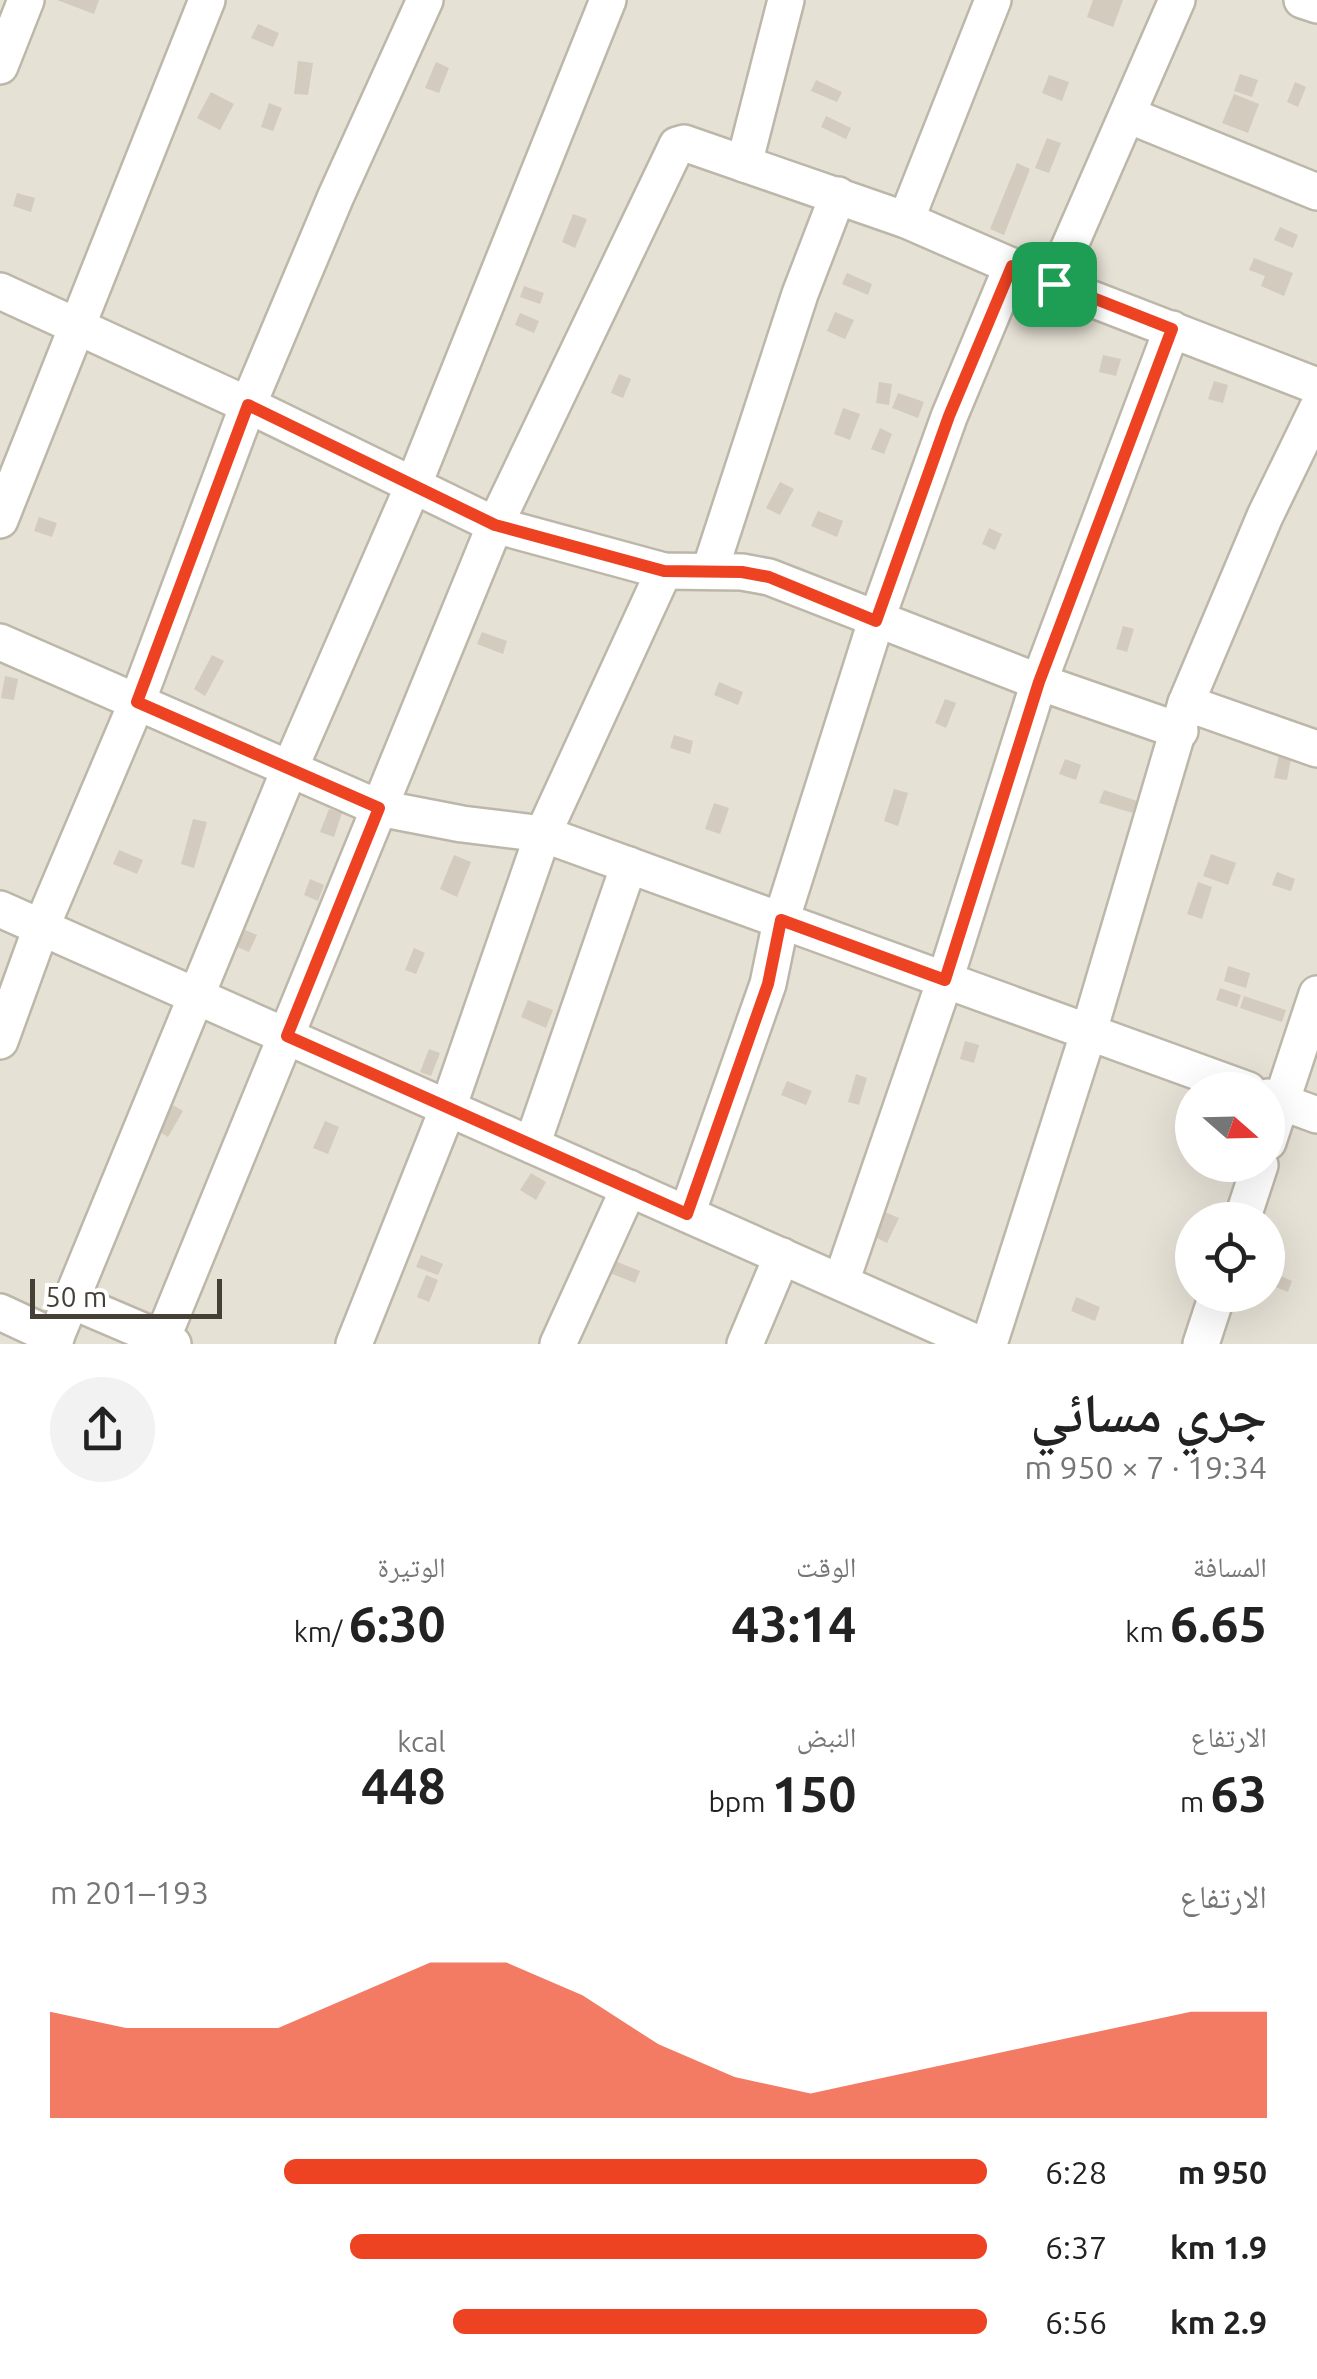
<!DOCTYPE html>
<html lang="ar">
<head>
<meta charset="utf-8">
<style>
	body { margin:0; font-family:Ubuntu,"Noto Naskh Arabic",sans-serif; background:#f2f2f2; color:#222; direction:rtl; height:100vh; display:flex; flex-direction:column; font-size:38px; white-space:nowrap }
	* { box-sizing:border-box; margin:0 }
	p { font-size:32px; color:#767676 }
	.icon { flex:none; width:55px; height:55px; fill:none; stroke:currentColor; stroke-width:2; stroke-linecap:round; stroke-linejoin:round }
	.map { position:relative; height:1344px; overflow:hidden; direction:ltr }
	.details { display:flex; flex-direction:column; background:#fff; flex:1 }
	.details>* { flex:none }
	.needle { width:65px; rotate:110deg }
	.fabs { position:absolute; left:1175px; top:1072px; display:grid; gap:20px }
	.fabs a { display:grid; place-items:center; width:110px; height:110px; border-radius:50%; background:#fff; box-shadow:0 10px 40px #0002; font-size:50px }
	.scale { position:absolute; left:30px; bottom:25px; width:192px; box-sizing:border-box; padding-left:10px; border:5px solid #453f36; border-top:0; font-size:28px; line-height:35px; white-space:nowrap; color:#453f36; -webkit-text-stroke:8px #fff; paint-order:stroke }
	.pin { position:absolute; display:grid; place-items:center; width:85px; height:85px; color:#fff; margin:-42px; border-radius:20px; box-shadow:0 5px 15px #0006 }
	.round { display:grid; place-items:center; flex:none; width:105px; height:105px; border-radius:52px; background:#f2f2f2 }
	.overview { display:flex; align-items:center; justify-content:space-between; height:170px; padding:0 50px }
	h1 { font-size:55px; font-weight:600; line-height:75px }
	.figures { display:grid; grid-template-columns:repeat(3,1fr); gap:15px; height:170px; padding:10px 50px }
	.figures div { display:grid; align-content:center }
	.figures b { font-size:50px; font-weight:600 }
	.figures small { font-size:28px; font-weight:400 }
	.figures p { font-size:28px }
	.chart { height:280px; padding:20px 50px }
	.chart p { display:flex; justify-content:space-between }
	.chart svg { width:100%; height:180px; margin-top:10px; fill:#ee4322; opacity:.7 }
	ul { padding:0 50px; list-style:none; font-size:32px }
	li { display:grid; grid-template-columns:160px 120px 1fr; align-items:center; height:75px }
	li i { height:25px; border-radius:12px; background:#ee4322 }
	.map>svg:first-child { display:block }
	.residential { fill:#e6e1d5; fill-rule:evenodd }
	.building { fill:#d3cbbd }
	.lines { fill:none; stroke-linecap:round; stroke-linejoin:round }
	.minor-casing { stroke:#bdb7aa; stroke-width:40 }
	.minor { stroke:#fff; stroke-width:35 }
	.route-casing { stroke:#fff; stroke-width:20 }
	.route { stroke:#ee4322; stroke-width:12 }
</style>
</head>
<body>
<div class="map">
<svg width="1317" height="1344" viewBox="0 0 1317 1344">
	<rect width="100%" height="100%" fill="#f2efe7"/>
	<path class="residential" d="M0,0H1317V1344H0ZM1192,1090H1268V1165H1192ZM1192,1220H1268V1295H1192Z"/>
	<g class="building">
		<path d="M57,0H99L94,14Z"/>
		<path d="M1093,0H1123L1113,27L1087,17Z"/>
		<path d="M258,24L279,33L273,47L251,38Z"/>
		<path d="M298,61L313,63L308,95L294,94Z"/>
		<path d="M436,62L449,68L439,93L425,88Z"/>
		<path d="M1240,74L1258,80L1252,97L1234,91Z"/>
		<path d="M1049,75L1069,82L1062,101L1042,93Z"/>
		<path d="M816,80L842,92L837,102L811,91Z"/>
		<path d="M1295,82L1306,87L1298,107L1287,102Z"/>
		<path d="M211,92L234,104L220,130L197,118Z"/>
		<path d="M1234,94L1259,104L1248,133L1222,123Z"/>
		<path d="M269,103L282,108L273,131L261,127Z"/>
		<path d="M826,116L851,128L846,139L821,127Z"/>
		<path d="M1047,138L1061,143L1049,173L1035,168Z"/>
		<path d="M1017,163L1030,169L1004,235L990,229Z"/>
		<path d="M17,193L35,198L31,212L13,206Z"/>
		<path d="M573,214L587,219L575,248L562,242Z"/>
		<path d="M1280,227L1298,235L1293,248L1274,240Z"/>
		<path d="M1254,258L1293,273L1284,296L1261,286L1265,276L1249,270Z"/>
		<path d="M847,273L872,284L868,295L842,284Z"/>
		<path d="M524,286L544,293L540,304L520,297Z"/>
		<path d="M835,312L854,320L845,339L827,331Z"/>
		<path d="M520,313L539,321L534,333L515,325Z"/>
		<path d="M1103,355L1121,359L1116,376L1099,372Z"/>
		<path d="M619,374L631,379L623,398L611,393Z"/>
		<path d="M1214,381L1228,385L1223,403L1208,399Z"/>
		<path d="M879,382L892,384L889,405L876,403Z"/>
		<path d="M898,393L924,402L918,418L892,408Z"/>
		<path d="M843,408L860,414L850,440L834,434Z"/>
		<path d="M880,428L892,434L884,454L871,449Z"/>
		<path d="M780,482L794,489L780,515L766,508Z"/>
		<path d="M818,511L843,521L837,537L811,526Z"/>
		<path d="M39,517L57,523L52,537L34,531Z"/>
		<path d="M989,528L1002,534L995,550L982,544Z"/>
		<path d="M1123,626L1134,629L1127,652L1116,649Z"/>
		<path d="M482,632L507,641L503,654L477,644Z"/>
		<path d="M212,655L224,661L205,696L194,689Z"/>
		<path d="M5,676L18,679L14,700L1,698Z"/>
		<path d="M719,682L743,692L738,705L714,695Z"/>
		<path d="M945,699L956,703L946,728L935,723Z"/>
		<path d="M674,735L693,741L690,754L670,748Z"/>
		<path d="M1280,750L1292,753L1287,780L1274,778Z"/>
		<path d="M1065,759L1081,765L1076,780L1059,774Z"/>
		<path d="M894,789L908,793L898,826L884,821Z"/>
		<path d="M1104,790L1137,801L1133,813L1099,803Z"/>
		<path d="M714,803L729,808L720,834L705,829Z"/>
		<path d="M329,809L342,813L334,837L320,832Z"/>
		<path d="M193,819L207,822L194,868L181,864Z"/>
		<path d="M119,850L143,860L137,874L113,864Z"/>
		<path d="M1211,854L1236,863L1228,885L1203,876Z"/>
		<path d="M454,855L471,862L457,897L440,889Z"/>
		<path d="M1277,872L1295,879L1291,891L1272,885Z"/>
		<path d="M310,879L324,885L318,901L304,895Z"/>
		<path d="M1198,882L1212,887L1202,919L1187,914Z"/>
		<path d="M235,926L257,935L249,952L228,943Z"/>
		<path d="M414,948L425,953L416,974L405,970Z"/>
		<path d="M1228,966L1250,973L1246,988L1224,981Z"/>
		<path d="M1220,988L1241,995L1237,1007L1216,1000Z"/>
		<path d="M1244,996L1286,1010L1282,1022L1240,1008Z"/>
		<path d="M528,1000L553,1010L546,1028L521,1017Z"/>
		<path d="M965,1041L979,1045L974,1063L960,1059Z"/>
		<path d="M429,1049L440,1053L431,1076L420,1072Z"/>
		<path d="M856,1074L867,1078L859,1105L848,1102Z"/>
		<path d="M787,1081L812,1091L806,1105L781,1095Z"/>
		<path d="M166,1101L183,1111L168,1137L151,1127Z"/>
		<path d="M325,1121L339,1127L328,1154L313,1148Z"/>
		<path d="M531,1173L546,1182L536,1200L520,1190Z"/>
		<path d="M885,1212L899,1218L887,1243L873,1236Z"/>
		<path d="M421,1255L443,1264L438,1275L416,1267Z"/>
		<path d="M610,1259L640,1271L635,1283L605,1271Z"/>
		<path d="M1272,1272L1292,1281L1288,1292L1268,1284Z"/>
		<path d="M426,1275L438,1280L429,1302L417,1297Z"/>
		<path d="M1076,1297L1100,1307L1095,1321L1071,1311Z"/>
	</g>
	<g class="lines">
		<g class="minor-casing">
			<g id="minor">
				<path d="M1302,0L1317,5"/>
				<path d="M0,66L26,0"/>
				<path d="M1128,115L1317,192"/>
				<path d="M744,164L786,0"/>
				<path d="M906,220L993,0"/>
				<path d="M1053,284L1177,0"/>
				<path d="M0,291L248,405L495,525L664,571L742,572L769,577L1039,682L1180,731"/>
				<path d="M0,520L207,0"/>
				<path d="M710,570L800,294L838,195"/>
				<path d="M0,642L379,808L462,824L543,834L1248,1090"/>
				<path d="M1186,703L1317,749"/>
				<path d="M0,909L979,1344"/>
				<path d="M0,1041L41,928L137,702L248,405L336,196L425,0"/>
				<path d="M1268,1097L1317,1115"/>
				<path d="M1268,1142L1317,994"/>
				<path d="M532,1145L629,865"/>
				<path d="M687,1214L768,984L781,921L876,621L949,417L1012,266"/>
				<path d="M1242,1220L1260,1165"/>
				<path d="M841,1282L945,980L1039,682L1172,329"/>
				<path d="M70,1300L173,1344"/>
				<path d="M0,1312L56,1338"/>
				<path d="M53,1344L290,768L413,486L608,0"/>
				<path d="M160,1344L495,525L677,145L684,143L906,220L1053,284L1317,386"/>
				<path d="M354,1344L448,1108L543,834L664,571"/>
				<path d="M558,1344L629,1188"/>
				<path d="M745,1344L782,1256"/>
				<path d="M989,1344L1089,1031L1186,703L1265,516L1317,409"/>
				<path d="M1201,1344L1217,1295"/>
			</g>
		</g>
		<use href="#minor" class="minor"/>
	</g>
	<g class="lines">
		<g class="route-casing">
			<path id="route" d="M1012,266L1172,329L1039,682L945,980L781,920L768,984L687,1214L287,1036L379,808L137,702L248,405L495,525L664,571L742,572L769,577L876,621L949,416Z"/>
		</g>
		<use href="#route" class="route"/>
	</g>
</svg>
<div class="fabs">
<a><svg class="needle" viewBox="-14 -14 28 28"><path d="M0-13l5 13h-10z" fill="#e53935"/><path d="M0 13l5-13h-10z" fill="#767676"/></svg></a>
<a><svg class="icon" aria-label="locate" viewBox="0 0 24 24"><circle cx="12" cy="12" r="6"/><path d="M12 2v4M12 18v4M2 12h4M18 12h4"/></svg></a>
</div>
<div class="scale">50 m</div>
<div class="pin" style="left:1054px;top:284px;background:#1e9e55"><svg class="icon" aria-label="arrive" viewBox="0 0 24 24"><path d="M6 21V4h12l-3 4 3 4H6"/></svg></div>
</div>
<section class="details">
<div class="overview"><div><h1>جري مسائي</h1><p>19:34 · 7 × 950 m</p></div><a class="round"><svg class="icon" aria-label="share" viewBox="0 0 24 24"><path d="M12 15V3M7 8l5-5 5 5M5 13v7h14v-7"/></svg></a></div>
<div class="figures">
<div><p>المسافة</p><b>6.65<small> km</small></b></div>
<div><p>الوقت</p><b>43:14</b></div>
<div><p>الوتيرة</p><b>6:30<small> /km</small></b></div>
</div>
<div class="figures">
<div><p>الارتفاع</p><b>63<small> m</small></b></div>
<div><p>النبض</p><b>150<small> bpm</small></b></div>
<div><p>kcal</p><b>448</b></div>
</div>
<div class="chart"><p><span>الارتفاع</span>193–201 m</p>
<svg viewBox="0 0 160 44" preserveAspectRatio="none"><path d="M0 44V18L10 22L20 22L30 22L40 14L50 6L60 6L70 14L80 26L90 34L100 38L110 34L120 30L130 26L140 22L150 18L160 18V44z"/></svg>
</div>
<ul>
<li><b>950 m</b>6:28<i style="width:75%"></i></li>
<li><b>1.9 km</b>6:37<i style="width:68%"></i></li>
<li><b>2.9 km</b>6:56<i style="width:57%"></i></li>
</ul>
</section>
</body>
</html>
